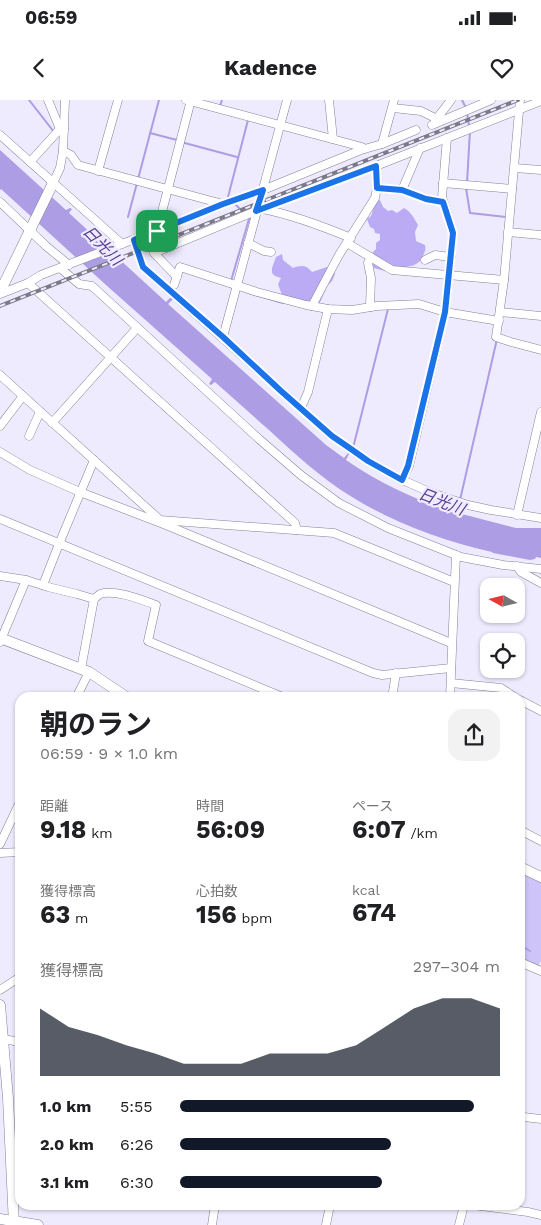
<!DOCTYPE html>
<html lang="ja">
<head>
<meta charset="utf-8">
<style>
	body { margin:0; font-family:"Work Sans","Noto Sans JP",sans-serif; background:#f2f2f2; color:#202124; height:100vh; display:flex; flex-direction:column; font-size:19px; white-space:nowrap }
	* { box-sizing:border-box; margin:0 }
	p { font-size:16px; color:#757577 }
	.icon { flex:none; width:28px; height:28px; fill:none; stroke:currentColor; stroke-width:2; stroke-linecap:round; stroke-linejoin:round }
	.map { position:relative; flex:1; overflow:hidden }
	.sheet { position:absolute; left:15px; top:592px; width:510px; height:518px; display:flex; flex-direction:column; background:#fff; border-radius:15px; box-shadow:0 1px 4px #0004 }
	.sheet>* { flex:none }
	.needle { width:32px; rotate:278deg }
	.buttons { position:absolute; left:480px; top:478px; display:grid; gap:10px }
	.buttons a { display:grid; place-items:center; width:45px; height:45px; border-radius:10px; background:#fff; box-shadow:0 1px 4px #0004; font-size:25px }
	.pin { position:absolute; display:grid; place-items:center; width:42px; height:42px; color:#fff; margin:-21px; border-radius:10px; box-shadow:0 2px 8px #0006 }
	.round { display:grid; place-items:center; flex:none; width:52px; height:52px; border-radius:15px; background:#f2f2f2 }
	.head { display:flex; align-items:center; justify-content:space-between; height:85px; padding:0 25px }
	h1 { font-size:28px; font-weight:700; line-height:38px }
	.figures { display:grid; grid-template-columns:repeat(3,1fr); gap:8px; height:85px; padding:5px 25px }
	.figures div { display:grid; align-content:center }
	.figures b { font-size:25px; font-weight:700 }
	.figures small { font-size:14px; font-weight:400 }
	.figures p { font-size:14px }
	.chart { height:140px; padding:10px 25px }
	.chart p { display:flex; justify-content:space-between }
	.chart svg { width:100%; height:90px; margin-top:5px; fill:#111827; opacity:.7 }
	ul { padding:0 25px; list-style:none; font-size:16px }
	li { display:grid; grid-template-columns:80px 60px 1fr; align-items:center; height:38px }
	li i { height:12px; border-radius:6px; background:#111827 }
	.status { display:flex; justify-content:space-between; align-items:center; height:35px; padding:0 25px; background:#fff; direction:ltr }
	.status svg { height:14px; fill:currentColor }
	header { display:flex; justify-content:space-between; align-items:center; height:65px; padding:0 25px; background:#fff; font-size:22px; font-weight:700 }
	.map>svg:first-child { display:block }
	.green { fill:#cfc4f9 }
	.forest { fill:#bbabf4 }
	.water { fill:#ad9de5 }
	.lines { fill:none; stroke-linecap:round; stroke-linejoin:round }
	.stream { stroke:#ad9de5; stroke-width:2 }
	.minor-casing { stroke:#858197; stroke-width:9 }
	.tertiary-casing { stroke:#858197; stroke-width:11 }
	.minor { stroke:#fff; stroke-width:8 }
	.tertiary { stroke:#fff; stroke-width:10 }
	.rail-casing { stroke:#7d7a88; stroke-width:4 }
	.rail { stroke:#efebff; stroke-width:2; stroke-dasharray:5.5; stroke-linecap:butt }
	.route-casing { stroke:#fff; stroke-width:10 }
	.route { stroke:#1a73e8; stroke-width:6 }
	.labels { text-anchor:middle; stroke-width:4.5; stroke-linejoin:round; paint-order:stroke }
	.water-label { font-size:16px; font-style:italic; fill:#563c90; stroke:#efebff }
</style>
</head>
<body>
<div class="status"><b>06:59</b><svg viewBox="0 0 49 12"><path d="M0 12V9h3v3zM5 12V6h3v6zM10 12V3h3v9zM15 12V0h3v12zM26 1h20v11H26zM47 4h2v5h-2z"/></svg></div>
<header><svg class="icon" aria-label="back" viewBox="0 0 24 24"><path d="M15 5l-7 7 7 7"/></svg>Kadence<svg class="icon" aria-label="heart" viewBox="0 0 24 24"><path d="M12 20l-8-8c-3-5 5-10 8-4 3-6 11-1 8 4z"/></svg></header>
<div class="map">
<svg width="541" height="1125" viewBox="0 0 541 1125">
	<rect width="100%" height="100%" fill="#efebff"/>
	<path class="green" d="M520,768L541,778V861L536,869L520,861Z"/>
	<g class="forest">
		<path d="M380,100L383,107L388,111L392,110L397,113L404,108C411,112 414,118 418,125L415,132L416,141L425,145C426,150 425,151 423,156C417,172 395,164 385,171L374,168C371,161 375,158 373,152L376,149V143L380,140V134L375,133L374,129L370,127L367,119L371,116L376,102Z"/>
		<path d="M282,154L283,160L293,168C302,165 306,165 312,172L330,166L335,174L332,181L327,186L319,205L283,198L278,184L281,178L275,176L272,173V168L276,157Z"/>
	</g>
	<path class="water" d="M0,50L66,110L70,108L72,109L69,113L166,202L171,197L173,199L168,204L326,345L344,358L348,353L349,354L346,360C382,385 415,399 455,413L458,406L460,407L458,413L516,428H541V458L536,457L535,459L530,460L493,453L492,452C443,441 394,423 352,397C321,378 295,354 269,330C251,314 233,298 215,282L211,285L209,284L212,279L106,185L1,89L0,90Z"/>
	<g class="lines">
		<g class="stream">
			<path d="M29,0L54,32"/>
			<path d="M462,0L466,8"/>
			<path d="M221,7L220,6L222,0"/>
			<path d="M467,13L469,26"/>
			<path d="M150,33L177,40"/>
			<path d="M181,42L237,57"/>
			<path d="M138,79L159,0"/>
			<path d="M467,83L470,30"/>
			<path d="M466,88L470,113L506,117"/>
			<path d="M230,99L228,97L248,20"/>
			<path d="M233,102L244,113"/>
			<path d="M128,117L137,83"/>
			<path d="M231,181L249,119L247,117"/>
			<path d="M249,193L283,203"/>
			<path d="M352,347L354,344L388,209"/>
			<path d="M460,400L497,239"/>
			<path d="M520,845L530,851"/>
		</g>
		<g class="minor-casing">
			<g id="minor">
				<path d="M48,0L60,29"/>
				<path d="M186,0L362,47L364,49"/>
				<path d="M329,0L333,39"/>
				<path d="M520,0L504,180L496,237L511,242L541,250"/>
				<path d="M393,8L421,11L437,19"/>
				<path d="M435,21L451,0"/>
				<path d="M432,25L491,0"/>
				<path d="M0,35L122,144"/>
				<path d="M382,44L416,30"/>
				<path d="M63,51L71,55L78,65L223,104"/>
				<path d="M30,62L60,29H64"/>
				<path d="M515,68L541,70"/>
				<path d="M98,71L118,0"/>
				<path d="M53,83L60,68L63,51L65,0"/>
				<path d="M443,83L512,89"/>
				<path d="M377,88L402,90L426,99L443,102"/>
				<path d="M402,90L420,48"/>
				<path d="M0,102L46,146L69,165"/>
				<path d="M263,109C293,115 322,126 351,138"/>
				<path d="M157,131L191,0"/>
				<path d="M508,132L541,135"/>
				<path d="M134,140L143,167L332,336L368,361L400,379L432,393L468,405L491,410L541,418"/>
				<path d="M248,143L264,151L271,152"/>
				<path d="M347,143L392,170L504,180"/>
				<path d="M425,160L435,155L451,157"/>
				<path d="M60,168L79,184L92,186L259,339L302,376L339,403L388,428L461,457L503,465L541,469"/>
				<path d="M177,177L154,153L256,111L376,66L541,1"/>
				<path d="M28,183L295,423L297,430"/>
				<path d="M174,185L180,167L257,192L306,205L328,209L352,210L377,206L419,204L445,212L499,221"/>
				<path d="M0,194L28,183L41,175L161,129L223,104L263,90L361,50L382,44L394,0"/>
				<path d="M312,206L339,155L375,98L377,88L376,66"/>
				<path d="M370,207L371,178L368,163L371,157"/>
				<path d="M500,212L541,216"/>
				<path d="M223,237L287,0"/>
				<path d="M0,275L160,420L334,433L454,482"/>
				<path d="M301,308L308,292L328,209"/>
				<path d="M52,323L137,228"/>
				<path d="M0,326L23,296"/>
				<path d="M29,336L40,312"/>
				<path d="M0,352L30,370L80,392L166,425L451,543"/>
				<path d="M402,380L409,366L445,212L453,133L442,97L447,38"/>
				<path d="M517,415L541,312"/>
				<path d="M0,419L373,573L382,575L451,568"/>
				<path d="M517,466L521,472L541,483"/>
				<path d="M0,476L26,480L48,487L77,494L94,499"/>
				<path d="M43,485L59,444L94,360"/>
				<path d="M0,542L26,480"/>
				<path d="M81,569L94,499C95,498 99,495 100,494C115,489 142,500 156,505L148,541L285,598"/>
				<path d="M451,583L501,588L516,598"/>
				<path d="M76,598L89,572"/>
				<path d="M392,598L396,573"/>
				<path d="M450,598L456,455"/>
				<path d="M520,600L541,611"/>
				<path d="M520,730L541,741"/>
				<path d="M0,744L20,702"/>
				<path d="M0,753L20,752"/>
				<path d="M520,862L541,871"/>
				<path d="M0,890L20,877"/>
				<path d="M3,939L20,942"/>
				<path d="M520,1018L524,1017L541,1019"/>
				<path d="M473,1105L528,1112L541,1115"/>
				<path d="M212,1125L215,1105"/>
				<path d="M326,1125L330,1105"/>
				<path d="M459,1125L464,1105"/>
			</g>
		</g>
		<g class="tertiary-casing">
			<g id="tertiary">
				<path d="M0,192L53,83"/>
				<path d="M0,538L89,572L128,598"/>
				<path d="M520,767L541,777"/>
				<path d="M0,905L8,998L14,1125"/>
				<path d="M0,1119L38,1125"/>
			</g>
		</g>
		<use href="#minor" class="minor"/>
		<use href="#tertiary" class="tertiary"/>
		<g class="rail-casing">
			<path id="rail" d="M0,206L518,0"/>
		</g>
		<use href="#rail" class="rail"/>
	</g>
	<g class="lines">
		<g class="route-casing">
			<path id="route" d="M376,66L377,88L402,90L426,99L443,102L453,133L445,212L408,366L402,380L368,361L351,349L332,336L281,291L223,237L143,167L134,140L223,104L263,90L256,111Z"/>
		</g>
		<use href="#route" class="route"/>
	</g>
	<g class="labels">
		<g class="water-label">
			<text transform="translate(103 145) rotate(46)" y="6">日光川</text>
			<text transform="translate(442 401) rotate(21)" y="6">日光川</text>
		</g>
	</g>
</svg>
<div class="buttons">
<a><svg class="needle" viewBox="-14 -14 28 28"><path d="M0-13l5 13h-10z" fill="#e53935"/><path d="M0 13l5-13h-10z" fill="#757577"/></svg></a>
<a><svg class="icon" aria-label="locate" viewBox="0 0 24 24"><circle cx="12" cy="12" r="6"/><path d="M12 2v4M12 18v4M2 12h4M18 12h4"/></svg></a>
</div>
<div class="pin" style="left:157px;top:131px;background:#1e9e55"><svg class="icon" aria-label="arrive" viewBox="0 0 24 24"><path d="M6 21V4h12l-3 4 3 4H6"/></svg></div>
<section class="sheet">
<div class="head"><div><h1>朝のラン</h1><p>06:59 · 9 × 1.0 km</p></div><a class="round"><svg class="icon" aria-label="share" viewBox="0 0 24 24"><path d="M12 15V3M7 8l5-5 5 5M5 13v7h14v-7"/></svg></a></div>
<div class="figures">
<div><p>距離</p><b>9.18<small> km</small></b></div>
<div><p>時間</p><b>56:09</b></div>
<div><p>ペース</p><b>6:07<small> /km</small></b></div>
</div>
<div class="figures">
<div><p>獲得標高</p><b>63<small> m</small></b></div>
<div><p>心拍数</p><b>156<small> bpm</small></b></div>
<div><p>kcal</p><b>674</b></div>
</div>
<div class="chart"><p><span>獲得標高</span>297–304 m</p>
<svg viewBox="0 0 160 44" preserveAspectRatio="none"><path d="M0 44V11L10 20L20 24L30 29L40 33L50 38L60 38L70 38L80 33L90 33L100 33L110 29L120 20L130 11L140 6L150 6L160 11V44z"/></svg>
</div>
<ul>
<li><b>1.0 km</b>5:55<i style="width:92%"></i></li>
<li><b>2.0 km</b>6:26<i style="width:66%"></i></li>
<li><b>3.1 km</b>6:30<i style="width:63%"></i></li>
</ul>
</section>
</div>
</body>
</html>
